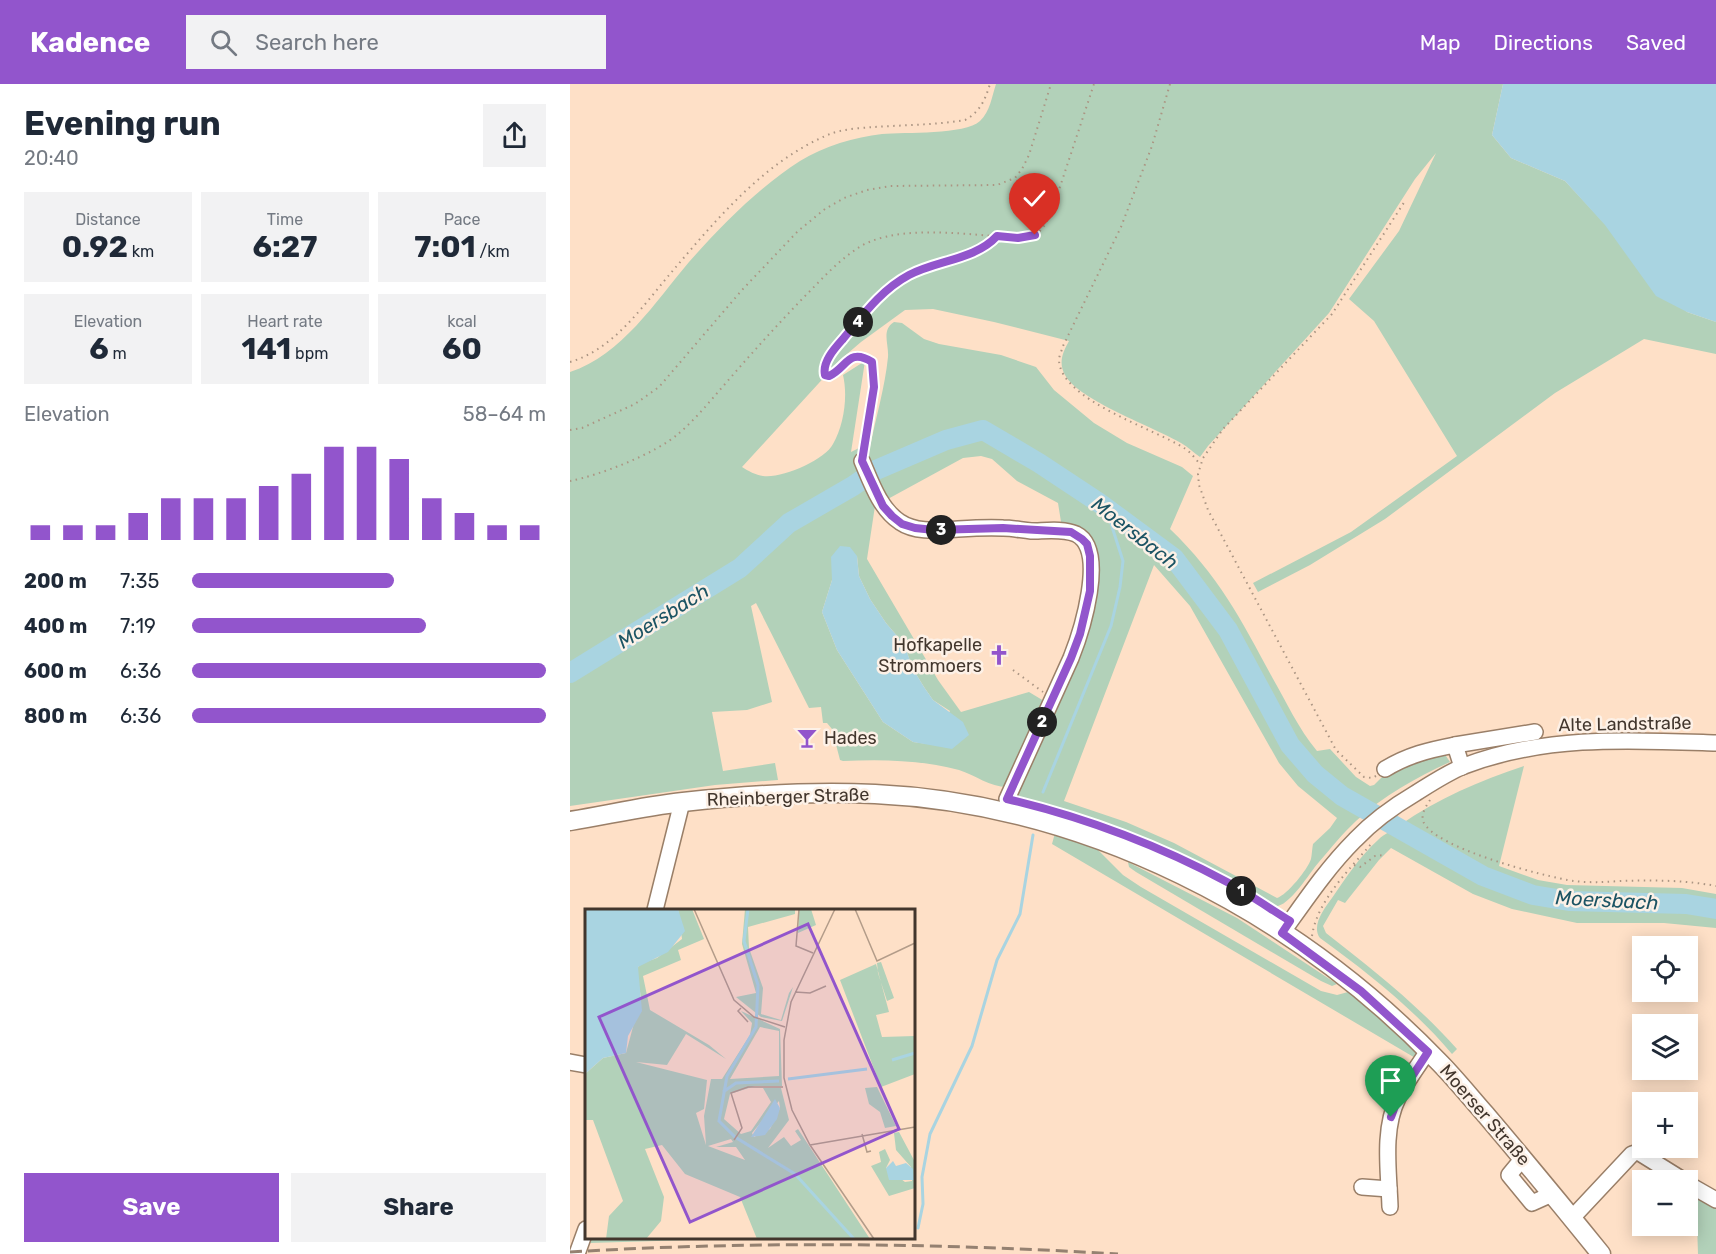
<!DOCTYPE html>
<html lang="en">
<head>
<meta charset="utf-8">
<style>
	body { margin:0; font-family:Rubik,sans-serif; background:#f2f2f3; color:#1f2937; height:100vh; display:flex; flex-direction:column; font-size:22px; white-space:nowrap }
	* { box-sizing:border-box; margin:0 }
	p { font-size:20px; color:#747a83 }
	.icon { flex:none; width:33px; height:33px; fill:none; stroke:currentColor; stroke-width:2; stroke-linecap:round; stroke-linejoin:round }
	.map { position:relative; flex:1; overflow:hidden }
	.sheet { display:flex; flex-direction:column; background:#fff; width:570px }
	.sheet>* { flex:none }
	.fabs { position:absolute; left:1062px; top:852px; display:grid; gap:12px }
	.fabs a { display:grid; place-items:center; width:66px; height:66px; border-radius:0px; background:#fff; box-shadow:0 3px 15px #0003; font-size:30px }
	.pin { position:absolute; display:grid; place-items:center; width:51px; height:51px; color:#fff; margin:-62px -26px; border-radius:50% 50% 50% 0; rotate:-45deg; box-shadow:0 0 6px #0007 }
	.pin .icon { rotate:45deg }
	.km { position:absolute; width:30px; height:30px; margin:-15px; border-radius:50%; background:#222; color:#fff; font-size:16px; line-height:30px; text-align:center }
	.round { display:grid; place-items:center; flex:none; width:63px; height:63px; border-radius:0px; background:#f2f2f3 }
	.overview { display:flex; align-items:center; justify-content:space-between; height:102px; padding:0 24px }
	h1 { font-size:33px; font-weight:700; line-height:45px }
	.metrics { display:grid; grid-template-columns:repeat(3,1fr); gap:9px; height:102px; padding:6px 24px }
	.metrics div { display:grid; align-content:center; border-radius:0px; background:#f2f2f3; text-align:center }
	.metrics b { font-size:30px; font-weight:700 }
	.metrics small { font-size:16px; font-weight:400 }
	.metrics p { font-size:16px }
	.chart { height:168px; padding:12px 24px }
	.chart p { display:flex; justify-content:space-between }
	.chart svg { width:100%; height:108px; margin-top:6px; stroke:#9255cc; stroke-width:6 }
	.action { display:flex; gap:12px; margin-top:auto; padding:12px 24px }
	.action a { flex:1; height:69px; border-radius:0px; background:#9255cc; color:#fff; font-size:24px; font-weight:700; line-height:69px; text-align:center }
	.action a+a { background:#f2f2f3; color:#1f2937 }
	ul { padding:0 24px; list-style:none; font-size:20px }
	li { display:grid; grid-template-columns:96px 72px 1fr; align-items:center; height:45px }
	li i { height:15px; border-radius:8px; background:#9255cc }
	header { display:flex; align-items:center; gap:36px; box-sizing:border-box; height:84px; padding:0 30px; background:#9255cc; color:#fff }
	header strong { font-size:28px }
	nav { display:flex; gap:33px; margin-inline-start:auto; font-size:21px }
	.search { width:420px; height:54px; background:#f2f2f3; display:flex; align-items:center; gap:15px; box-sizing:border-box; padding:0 21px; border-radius:0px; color:#747a83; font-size:22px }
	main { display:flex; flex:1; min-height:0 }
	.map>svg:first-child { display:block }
	.green { fill:#b2d1b9; fill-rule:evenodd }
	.water { fill:#a9d4e1 }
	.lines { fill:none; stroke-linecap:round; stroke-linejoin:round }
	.stream { stroke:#a9d4e1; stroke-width:3 }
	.river { stroke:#a9d4e1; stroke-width:20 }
	.minor-casing { stroke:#9a7f68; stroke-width:18 }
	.major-casing { stroke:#9a7f68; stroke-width:21 }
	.path { stroke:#ab9583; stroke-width:2; stroke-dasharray:1.5 4.5; stroke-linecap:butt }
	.minor { stroke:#fff; stroke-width:15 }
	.major { stroke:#fff; stroke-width:18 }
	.rail { stroke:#958171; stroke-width:3; stroke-dasharray:12 6; stroke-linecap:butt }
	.route-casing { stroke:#fff; stroke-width:12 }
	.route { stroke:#9255cc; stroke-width:8 }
	.labels { text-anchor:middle; stroke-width:5; stroke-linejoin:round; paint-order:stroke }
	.poi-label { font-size:18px; fill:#42362d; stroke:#fdf1e7; text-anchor:end }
	.street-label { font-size:18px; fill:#42362d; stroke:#fdf1e7 }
	.water-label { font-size:20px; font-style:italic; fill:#1c5464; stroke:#fdf1e7 }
	.inset-river { fill:none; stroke:#a9d4e1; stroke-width:3 }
	.inset-road { fill:none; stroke:#b39c89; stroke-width:1.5 }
	.view { fill:#9255cc; fill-opacity:0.15; stroke:#9255cc; stroke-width:3 }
	.inset-edge { fill:none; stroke:#42362d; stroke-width:3 }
</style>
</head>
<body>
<header>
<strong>Kadence</strong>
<div class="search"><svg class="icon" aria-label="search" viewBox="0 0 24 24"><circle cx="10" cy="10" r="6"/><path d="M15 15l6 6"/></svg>Search here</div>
<nav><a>Map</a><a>Directions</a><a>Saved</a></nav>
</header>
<main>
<section class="sheet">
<div class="overview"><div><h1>Evening run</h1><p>20:40</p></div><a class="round"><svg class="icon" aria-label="share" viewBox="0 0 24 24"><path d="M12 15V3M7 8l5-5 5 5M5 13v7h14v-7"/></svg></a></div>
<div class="metrics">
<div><p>Distance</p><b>0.92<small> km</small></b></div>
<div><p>Time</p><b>6:27</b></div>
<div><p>Pace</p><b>7:01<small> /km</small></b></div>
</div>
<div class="metrics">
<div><p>Elevation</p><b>6<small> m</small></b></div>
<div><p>Heart rate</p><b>141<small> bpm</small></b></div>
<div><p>kcal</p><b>60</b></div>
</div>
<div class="chart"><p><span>Elevation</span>58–64 m</p>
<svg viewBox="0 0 160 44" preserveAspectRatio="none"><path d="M5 44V38M15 44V38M25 44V38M35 44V33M45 44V27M55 44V27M65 44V27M75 44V22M85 44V17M95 44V6M105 44V6M115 44V11M125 44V27M135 44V33M145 44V38M155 44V38"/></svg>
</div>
<ul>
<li><b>200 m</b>7:35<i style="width:57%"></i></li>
<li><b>400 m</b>7:19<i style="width:66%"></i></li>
<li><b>600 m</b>6:36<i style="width:100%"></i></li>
<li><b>800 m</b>6:36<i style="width:100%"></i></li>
</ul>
<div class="action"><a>Save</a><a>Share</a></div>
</section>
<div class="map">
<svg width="1146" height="1170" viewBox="0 0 1146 1170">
	<rect width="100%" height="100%" fill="#fee0c7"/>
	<g class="green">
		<path d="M426,0H933L922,51L941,74L995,97L1117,228L1146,238V270L1074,255L985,309L815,435L740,481L688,508L683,499L781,448L887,372L804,237L779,215L829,147L866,69L845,95L759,229L638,362L630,373C624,369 618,363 611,359C586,344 508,316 495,291C488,278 493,268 499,257L424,238L363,225L335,226L291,258L270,276L172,383C178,387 186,391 193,392C211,395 255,376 263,360C274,341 278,312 273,291L295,277L281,368L289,364L300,363C306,333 315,303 318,273C319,260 311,246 324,238L332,239L354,255L369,260L431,271L466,283L484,306L524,339L557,359L612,383L623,392L600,445C648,491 671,535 702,593C717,619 728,644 747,667L760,665L786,693L800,702L804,701L814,691L870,669L876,672L880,678C847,693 813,712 786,737C773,749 761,764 749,778C739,789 717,828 701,822C621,771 537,735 445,714L499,584L522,466L492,444L488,419L447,397L422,375L411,372L393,374L305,422L297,475L368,596L391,628L459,608L474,617L437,703C420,703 405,691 389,686C350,676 313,675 273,677L270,676L262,645L257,639H253L251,623L239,624L186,519L181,522L202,618L177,626L142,628L153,687L205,679L208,696L145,701L0,722V288C52,271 85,218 119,178C152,141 188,104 230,77C254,62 285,53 312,50C335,48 395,51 410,37C420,28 422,12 426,0ZM287,472L289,492L300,515L316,539L334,560L343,585L354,603L363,616L380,627L358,660L343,658L313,638L267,566L252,528L262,496ZM584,481L620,522L709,679L728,702L767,734L760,744L743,760C742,765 742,770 741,775C738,785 717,811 707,814L604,759L556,738L494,717Z"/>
		<path d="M954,682L929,782L968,796L997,801L1112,804L1146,810V844L1094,839H1007L942,825L903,810L821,764L809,776L775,819L768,816L753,842L756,849C802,885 848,921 887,965L882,970C845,926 797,888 750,854C741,842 754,825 762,814C775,795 790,772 808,756C814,750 823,746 830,741C869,714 909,697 954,682Z"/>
		<path d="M485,749L527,765L553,791L571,803L751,907L767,911L778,908L849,967L847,975L482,760Z"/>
		<path d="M558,778L667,834L767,900L762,902L751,897L566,788L559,783Z"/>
		<path d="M1126,1107L1146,1117V1170H1128Z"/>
		<path d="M20,1154H189L19,1159Z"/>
	</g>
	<g class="water">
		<path d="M933,0H1146V238L1117,228L1086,212L1035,141L995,97L941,74L922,51Z"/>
		<path d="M270,462L280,463L287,472L289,492L300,515L316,539L334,560L343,585L354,603L363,616L393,638L399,651L382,665L343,658L313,638L267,566L252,528L262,496L261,473Z"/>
	</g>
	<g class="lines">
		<g class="stream">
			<path d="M473,708L541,542L550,503L553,477L536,424"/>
			<path d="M348,1144L353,1120L352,1093L360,1050L402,962L427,876L450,830L463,751"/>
		</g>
		<path class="river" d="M0,589L170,484L219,439L283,402L306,386L376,356L413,346L469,379L528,418L604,474L658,546L720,661L745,690L772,712L913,792L963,811L999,817L1116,820L1146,825"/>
		<g class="minor-casing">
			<g id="minor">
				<path d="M292,377C301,398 310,425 330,438C346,449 369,446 388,445C403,444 418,443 433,444C442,444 451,446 461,447C474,447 493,444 506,450C538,466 511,549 501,574L437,715"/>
				<path d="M885,661L965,648"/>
				<path d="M815,685C838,671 859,666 885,661L892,683"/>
				<path d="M85,826L112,718"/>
				<path d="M712,849C735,817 757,784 785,756C803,737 824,722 846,709C862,699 877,689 894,682C975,651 1061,656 1146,659"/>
				<path d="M0,978L16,981"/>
				<path d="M953,1074L939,1091L962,1119L982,1110"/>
				<path d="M1118,1100L1146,1116"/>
				<path d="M792,1103L819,1105"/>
				<path d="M820,1123C819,1089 812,1046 828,1014C836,998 848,982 858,967"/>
				<path d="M1002,1134L1062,1070L1068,1068L1113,1096"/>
				<path d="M7,1170L16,1145"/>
			</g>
		</g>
		<g class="major-casing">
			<path id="major" d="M0,737C37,731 75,722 113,718C176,711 241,707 305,710C517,720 722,826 868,977C885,994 900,1013 916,1031C955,1077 993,1123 1031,1170"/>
		</g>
		<g class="path">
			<path d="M600,0L582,62L551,143L493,262C492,266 489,272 489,276C490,316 585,345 614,364C621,368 625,375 630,380"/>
			<path d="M0,278C44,265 71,224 100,190C145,137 194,77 260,50C273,45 290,44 304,43C334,41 365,41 395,36C410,28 415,16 420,0"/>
			<path d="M0,346L12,344L65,320L89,303L172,206L228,147L255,125L274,114L297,106L320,102L427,101L445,94L452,85L459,71L481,0"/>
			<path d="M294,363L304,303L302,278C278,263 277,284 259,293L255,291C252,278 266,264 273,255C293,231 311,206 339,191C367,176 405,175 427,152"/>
			<path d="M0,397C30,391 85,370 108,350C126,335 140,317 155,300C181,270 207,241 235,212C251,196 266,179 285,166C319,141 383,149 424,152C436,153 452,157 464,151C473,147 476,138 481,130L524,0"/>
			<path d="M443,586L473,608"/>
			<path d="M806,692L802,694L794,693L766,666L638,426L629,401L628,390L633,374L653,345L762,230L835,117"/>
			<path d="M860,716C856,722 851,730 853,737C863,764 976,793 1004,797C1020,799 1034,798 1050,797C1082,796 1115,796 1146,802"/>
			<path d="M784,781L790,783L805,772L815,771"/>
			<path d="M742,852C747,817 779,786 801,760"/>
		</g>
		<use href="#minor" class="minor"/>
		<use href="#major" class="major"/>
		<path class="rail" d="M0,1168C182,1157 366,1159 548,1170"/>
	</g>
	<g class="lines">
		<g class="route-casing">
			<path id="route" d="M465,151L448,154L427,152C405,176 367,176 339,191C311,206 293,231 273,255C265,264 252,278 255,291L259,292C277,284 278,263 302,278L304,303L292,377L313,422L322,432L332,440L345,444L364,446L433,444L501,448L512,455L517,460L520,472V507L510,550L501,574L437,715C513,733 588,761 657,798C679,810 699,824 720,837L712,849L791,907L858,968L828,1014L821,1033"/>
		</g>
		<use href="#route" class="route"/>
	</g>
	<defs>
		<g id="church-bare" transform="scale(1.62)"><path d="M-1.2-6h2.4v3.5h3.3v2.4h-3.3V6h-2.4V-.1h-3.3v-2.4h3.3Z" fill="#9255cc" stroke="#fdf1e7" stroke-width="2.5" paint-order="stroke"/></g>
		<g id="bar-bare" transform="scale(1.62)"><path d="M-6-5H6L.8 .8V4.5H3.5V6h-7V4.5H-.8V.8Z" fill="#9255cc" stroke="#fdf1e7" stroke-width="2.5" paint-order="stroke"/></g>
	</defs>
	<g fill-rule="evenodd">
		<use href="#church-bare" x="429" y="571"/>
		<use href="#bar-bare" x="237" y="654"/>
	</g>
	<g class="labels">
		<g class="poi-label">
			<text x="412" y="567">Hofkapelle<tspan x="412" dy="21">Strommoers</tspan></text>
			<text x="254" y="660" text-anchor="start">Hades</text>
		</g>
		<g class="street-label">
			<text transform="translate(1055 640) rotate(-1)" y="6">Alte Landstraße</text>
			<text transform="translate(218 713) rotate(-2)" y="6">Rheinberger Straße</text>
			<text transform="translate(915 1031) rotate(49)" y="6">Moerser Straße</text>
		</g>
		<g class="water-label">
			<text transform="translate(565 449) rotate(38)" y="7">Moersbach</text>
			<text transform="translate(93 532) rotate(-32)" y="7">Moersbach</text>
			<text transform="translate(1037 816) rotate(3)" y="7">Moersbach</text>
		</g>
	</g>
	<g transform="translate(15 825)">
		<rect width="330" height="330" fill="#fee0c7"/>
		<path d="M93,0H107L119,30L93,41L96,51L58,67L65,101L124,136L141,150L101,125L82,156L51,153L122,171L119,200L111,204L121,236L119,207L126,170H137L165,126L167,114L156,102L195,120L197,177H170L145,185L139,210L156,225L166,222L186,193L178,179H196L204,211L183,239L199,228L206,237L216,231L210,222L213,220L285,330H172L155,288L100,265L77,236L60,240L79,288L76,312L61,330H21L24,307L38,292L8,211H0V165L18,149L41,144L56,88L51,62L55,55L72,49L97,30ZM175,118L194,122V167L145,170ZM194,192L195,199L185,220L169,228L167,224ZM146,230L148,233L131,238H151L160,251L123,237ZM160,0H210V5L163,18L164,39L178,79L176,105L196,111L204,84L208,78L197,112L176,108L151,88L171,84L157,35ZM214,0H226L231,16L213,24ZM296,53L309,89L302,92L293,64L292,54ZM291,55L304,103L291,106L297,128L330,127V165L296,178L255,71ZM292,178L311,217L300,219L295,203L284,195L280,179ZM314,223L330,253V279L304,287L286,257L296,253L294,243L300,240L305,251L301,259L320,273L327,272L326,258L311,241L309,224Z" fill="#b2d1b9" fill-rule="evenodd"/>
		<path d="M0,0H93L100,22L83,43L53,58L57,102L43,127L41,144L18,149L0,165ZM190,190L195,199L192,210L180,226L166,228ZM308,252L311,257L321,254L328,260L329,271H304L301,259Z" fill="#a9d4e1"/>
		<path class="inset-river" d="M163,0L159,32L173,76L171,118L142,167L134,212L150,228L210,265L269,330M307,151L330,144M203,170L282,160M138,183L151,174L194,172"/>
		<path class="inset-road" d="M109,0L149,91L169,108L200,118M214,0L211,37L228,44M250,0L206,93L199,131V169L207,201L225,236L289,330M270,0L292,52L330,34M210,83L225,84L241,77M156,99L153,102L163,113M277,225L282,243L286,242M149,231L157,219L146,184L163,178H198M225,236L330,218"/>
		<path class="view" d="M223,15L314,220L105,313L14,108Z"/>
		<rect width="330" height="330" class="inset-edge"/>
	</g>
</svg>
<div class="fabs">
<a><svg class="icon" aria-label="locate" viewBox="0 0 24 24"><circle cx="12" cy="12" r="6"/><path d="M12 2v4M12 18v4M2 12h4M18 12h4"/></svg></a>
<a><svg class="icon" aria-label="layers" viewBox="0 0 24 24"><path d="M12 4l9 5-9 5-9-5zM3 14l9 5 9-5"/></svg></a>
<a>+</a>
<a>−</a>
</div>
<div class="pin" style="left:821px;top:1033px;background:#1e9e55"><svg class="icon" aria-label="arrive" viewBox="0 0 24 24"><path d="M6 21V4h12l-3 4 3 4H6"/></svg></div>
<div class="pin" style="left:465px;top:151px;background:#d93025"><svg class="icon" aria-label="check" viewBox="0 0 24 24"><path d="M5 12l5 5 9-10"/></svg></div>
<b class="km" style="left:671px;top:807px">1</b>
<b class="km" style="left:472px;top:638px">2</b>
<b class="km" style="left:371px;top:446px">3</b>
<b class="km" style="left:288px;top:238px">4</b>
</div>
</main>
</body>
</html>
